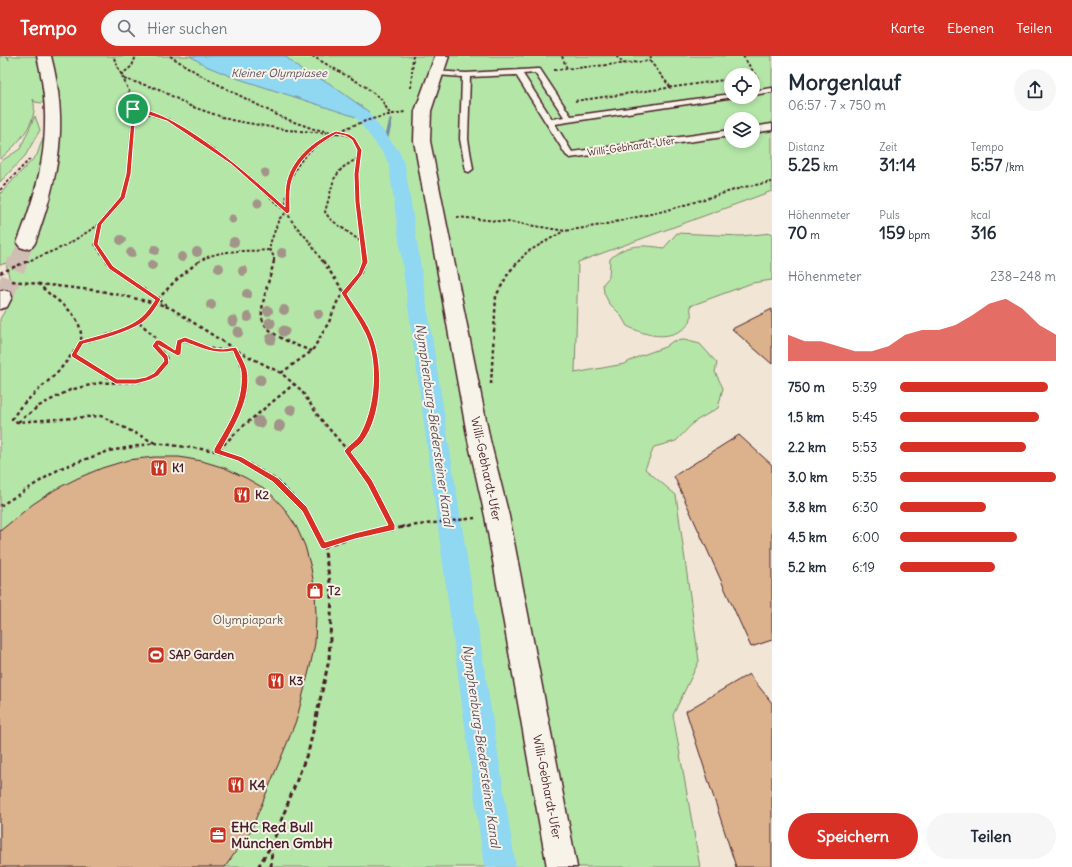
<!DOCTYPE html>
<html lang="de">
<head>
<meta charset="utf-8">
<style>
	body { margin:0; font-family:Delius,sans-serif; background:#f6f6f7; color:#1f2937; height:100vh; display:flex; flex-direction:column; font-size:15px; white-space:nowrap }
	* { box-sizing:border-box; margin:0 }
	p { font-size:13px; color:#747a83 }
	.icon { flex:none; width:22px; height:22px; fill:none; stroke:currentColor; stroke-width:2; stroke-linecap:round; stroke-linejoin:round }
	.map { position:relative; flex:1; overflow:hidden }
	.sheet { display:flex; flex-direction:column; background:#fff; width:300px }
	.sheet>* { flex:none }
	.buttons { position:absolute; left:724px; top:12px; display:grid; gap:8px }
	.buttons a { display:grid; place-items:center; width:36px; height:36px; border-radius:50%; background:#fff; box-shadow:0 2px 6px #0003; font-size:20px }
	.pin { position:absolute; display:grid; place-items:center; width:34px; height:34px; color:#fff; margin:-17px; border:2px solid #fff; border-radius:50%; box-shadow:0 1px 4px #0007 }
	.round { display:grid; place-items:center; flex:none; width:42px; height:42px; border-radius:21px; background:#f6f6f7 }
	.head { display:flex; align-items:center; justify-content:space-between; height:68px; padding:0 16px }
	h1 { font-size:22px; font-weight:700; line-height:30px }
	.figures { display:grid; grid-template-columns:repeat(3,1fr); gap:6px; height:68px; padding:4px 16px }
	.figures div { display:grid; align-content:center }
	.figures b { font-size:17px; font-weight:700 }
	.figures small { font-size:11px; font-weight:400 }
	.figures p { font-size:11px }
	.chart { height:112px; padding:8px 16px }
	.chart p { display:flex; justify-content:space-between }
	.chart svg { width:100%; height:72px; margin-top:4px; fill:#d93025; opacity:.7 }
	.action { display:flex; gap:8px; margin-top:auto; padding:8px 16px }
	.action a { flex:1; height:46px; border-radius:24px; background:#d93025; color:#fff; font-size:16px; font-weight:700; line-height:46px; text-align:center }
	.action a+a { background:#f6f6f7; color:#1f2937 }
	ul { padding:0 16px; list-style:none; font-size:13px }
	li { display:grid; grid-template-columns:64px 48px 1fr; align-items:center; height:30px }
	li i { height:10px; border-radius:5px; background:#d93025 }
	header { display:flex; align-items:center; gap:24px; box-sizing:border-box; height:56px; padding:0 20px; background:#d93025; color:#fff }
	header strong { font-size:19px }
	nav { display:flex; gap:22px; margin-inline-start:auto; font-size:14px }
	.search { width:280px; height:36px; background:#f6f6f7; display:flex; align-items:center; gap:10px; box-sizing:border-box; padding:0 14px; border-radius:22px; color:#747a83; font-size:15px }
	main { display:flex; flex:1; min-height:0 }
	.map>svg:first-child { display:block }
	.green { fill:#b4e7a7; stroke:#7f8369; fill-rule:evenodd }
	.water { fill:#90d7f2; stroke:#748da2 }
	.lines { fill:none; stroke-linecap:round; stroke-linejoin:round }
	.stream { fill:#748da2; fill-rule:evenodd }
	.canal { fill:#90d7f2; fill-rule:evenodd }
	.building { fill:#dbb28c; stroke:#4a1f2b }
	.street-tunnel-far1 { stroke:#d0beb4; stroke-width:16; stroke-dasharray:16 8; stroke-linecap:butt }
	.street-tunnel { stroke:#d0beb4; stroke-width:20; stroke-dasharray:20 10; stroke-linecap:butt }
	.lane-casing { stroke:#4a1f2b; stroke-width:3 }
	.street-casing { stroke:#4a1f2b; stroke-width:3 }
	.path-far2 { stroke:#4a1f2b; stroke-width:2; stroke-dasharray:3 2; stroke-linecap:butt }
	.path-far1 { stroke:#4a1f2b; stroke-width:2.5; stroke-dasharray:3.5 3; stroke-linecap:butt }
	.path { stroke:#4a1f2b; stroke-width:3; stroke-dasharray:5 3.5; stroke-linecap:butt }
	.lane { fill:#f7f3e8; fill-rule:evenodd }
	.street { fill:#f7f3e8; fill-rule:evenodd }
	.tree { fill:#a39489 }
	.route { fill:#d93025; stroke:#fff; fill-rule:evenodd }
	.labels { text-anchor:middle; stroke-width:4; stroke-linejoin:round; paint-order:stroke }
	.far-street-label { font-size:10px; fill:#4a1f2b; stroke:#f7f3e8 }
	.far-water-label { font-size:11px; font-style:italic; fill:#5c4d5d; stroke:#f7f3e8 }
	.poi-label { font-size:12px; font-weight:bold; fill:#4a1f2b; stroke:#f7f3e8; text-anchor:start }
	.street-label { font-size:12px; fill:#4a1f2b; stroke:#f7f3e8 }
	.park-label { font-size:12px; fill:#64514a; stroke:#f7f3e8 }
	.water-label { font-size:13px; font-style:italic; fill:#5c4d5d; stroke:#f7f3e8 }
	.near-poi-label { font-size:14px; font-weight:bold; fill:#4a1f2b; stroke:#f7f3e8; text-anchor:start }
</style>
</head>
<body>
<header>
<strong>Tempo</strong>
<div class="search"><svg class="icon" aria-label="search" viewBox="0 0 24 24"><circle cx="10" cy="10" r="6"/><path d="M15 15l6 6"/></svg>Hier suchen</div>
<nav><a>Karte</a><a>Ebenen</a><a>Teilen</a></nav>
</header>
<main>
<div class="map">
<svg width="772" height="811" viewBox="0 0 772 811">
	<rect width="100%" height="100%" fill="#f1e6d6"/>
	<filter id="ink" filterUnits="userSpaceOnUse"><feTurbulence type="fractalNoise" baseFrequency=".025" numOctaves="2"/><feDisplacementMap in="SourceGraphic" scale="8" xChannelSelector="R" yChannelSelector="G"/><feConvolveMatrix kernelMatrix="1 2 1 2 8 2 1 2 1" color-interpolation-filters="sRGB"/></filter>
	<g filter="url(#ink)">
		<g class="green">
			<path d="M0,0H7L9,4L8,0H772V135L578,206L575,317L624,308L640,300L665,291L673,285L684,284L700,288L717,307L715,316L723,332L718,352L694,366L676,385L654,391L645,413L676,439L699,605L673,659L700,811H0V263L13,241H0V236L12,235L6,207L0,209V138L37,99L45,76L47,43L42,47L35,46L33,43C40,65 16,90 0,103ZM731,19H753V41H731ZM731,63H753V85H731Z"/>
			<path d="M35,60L40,74L25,100L0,126V106L20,93Z"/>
			<path d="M677,177L741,180L772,177V224L752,227L690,250C691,255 692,261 690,266C688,270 682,274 678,276C661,284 643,278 627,270L620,258L609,247L604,237L603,228L609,221L610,203C626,187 644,189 664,192Z"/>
		</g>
		<path class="water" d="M190,0H285L301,14L329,27L369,56L356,61L230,20L206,10Z"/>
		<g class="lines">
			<path class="stream" d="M390,62L393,63L387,88L385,89L383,88Z"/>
			<path class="canal" d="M362,54L368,56L399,95L405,110L516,811H484L389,110L385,100L354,59L356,56Z"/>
		</g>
		<g class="building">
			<path d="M772,253V308L732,273Z"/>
			<path d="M739,379L772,409V584L751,591L674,420Z"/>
			<path d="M154,401H179L202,405L225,412L246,422L267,434L283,451L296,470L305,490L311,512L315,535L316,559L315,587L310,611L297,662L288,685L251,774L225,811H0V475L33,448L56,433L78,422L102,412L128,404Z"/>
			<path d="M749,618L772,647V811H736L686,655Z"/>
		</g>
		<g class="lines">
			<path class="street-tunnel-far1" d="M18,206L26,187"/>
			<path class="street-tunnel" d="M3,241L18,205"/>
			<g class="lane-casing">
				<g id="lane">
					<path d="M537,13H540L571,60L731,38V41H734L555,68L572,96L731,74V80L570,102L566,99L516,19L470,21L468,83L473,113L469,116L466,115L460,83L462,21L437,19H434V15L466,17ZM535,17L564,61L552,63L523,18Z"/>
					<path d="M772,32V36L753,39V35Z"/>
					<path d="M772,68V74L753,77V71Z"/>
				</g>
			</g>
			<g class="street-casing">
				<g id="street">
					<path d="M37,0H51C69,69 59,121 35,187L32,191L26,193L20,191L17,187C43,122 54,69 37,0Z"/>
					<path d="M435,0H449L431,55L430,85L490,384L509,460L577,811H547L485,460L468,384L414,85L415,55Z"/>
					<path d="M3,234L10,236L12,241L7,251L0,253V235Z"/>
				</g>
			</g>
			<g class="path-far2">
				<path d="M170,0L202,20L283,62L314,73L348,79L354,83L359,94L357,119L358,146L365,206"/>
				<path d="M312,0L363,29L381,43L390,58"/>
				<path d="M562,0L567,13"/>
				<path d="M616,0L624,8"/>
				<path d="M651,0L650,5L671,32"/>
				<path d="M743,0L758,23"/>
				<path d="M554,14L650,5"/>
				<path d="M121,19L132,10L136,0"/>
				<path d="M124,23L159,33L190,50L231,64L287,74L327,77"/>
				<path d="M411,32L413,0"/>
				<path d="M575,45L731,23"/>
				<path d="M133,53L169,64L233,107L287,156L279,163L270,188V194L274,201V206"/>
				<path d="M358,102L342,112L334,123L325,156L330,163L363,187"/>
				<path d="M0,134L30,103"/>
				<path d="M457,161L517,167L565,175L602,169L668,154L744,131L772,126"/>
				<path d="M100,168L95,188L108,206"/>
				<path d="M26,206L65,190L100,168L123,142L129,118L133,53L132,42L113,0"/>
				<path d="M198,206C220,192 244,196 270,194"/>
				<path d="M323,206C318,199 313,191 308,184C301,175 289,165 287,154C285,147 287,138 289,130C299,83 363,62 405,56"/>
				<path d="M518,206L527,196L564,175"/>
			</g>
			<g class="path-far1">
				<path d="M107,205L111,211L169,251"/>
				<path d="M274,205C271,219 260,249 262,262C266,279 297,290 312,295"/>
				<path d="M323,205C337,227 355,249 366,273C380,302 382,345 366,374C362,382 354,389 348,395"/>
				<path d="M0,217L28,205"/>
				<path d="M12,225L101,235L156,247L171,252L234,293L281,317L301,334L319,361L348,395L370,426L392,471"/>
				<path d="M38,227C56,248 84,254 81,287"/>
				<path d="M139,266L157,283L158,286"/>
				<path d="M74,299L116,326"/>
				<path d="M281,317L312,295L329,266L338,244L360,218L365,205"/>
				<path d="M491,328L496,240L509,216L519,205"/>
				<path d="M18,366L39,350L70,334L98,327L136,326L148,323L156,318L167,305L166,301L155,289L158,286L178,298L179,286L185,284L215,294L234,293C237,299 241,306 243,313C250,342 231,371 217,395"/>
				<path d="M155,387L101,360L17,366L12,363L21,350L58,316L81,287L112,278L135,269L146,259L158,243L175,225L199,205"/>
				<path d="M219,393L242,371L294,328"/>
				<path d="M0,450L61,412L109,395L155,387L217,395L240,403L276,424L305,453L314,471"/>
				<path d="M401,471L475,462"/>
			</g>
			<g class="path">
				<path d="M392,470L393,472"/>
				<path d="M324,490L355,480L410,470"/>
				<path d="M258,811L272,788L309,693L329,604L332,539L324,490L314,470"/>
				<path d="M271,811L272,788"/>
			</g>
			<use href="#lane" class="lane"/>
			<use href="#street" class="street"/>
		</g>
		<g class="tree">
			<circle cx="265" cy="117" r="4.5"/>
			<circle cx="258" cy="147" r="4.5"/>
			<circle cx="232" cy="163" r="4.5"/>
			<circle cx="121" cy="184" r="5"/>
			<circle cx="234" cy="186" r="5"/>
			<circle cx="155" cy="194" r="5"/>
			<circle cx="197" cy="196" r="5"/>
			<circle cx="131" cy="197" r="5"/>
			<circle cx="282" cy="197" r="5"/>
			<circle cx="182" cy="201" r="5"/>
			<circle cx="152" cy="209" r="5"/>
			<circle cx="219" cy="212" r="5"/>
			<circle cx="243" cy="215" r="5"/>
			<circle cx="247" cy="238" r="5"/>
			<circle cx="211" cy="249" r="5"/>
			<circle cx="284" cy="254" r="5"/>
			<circle cx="268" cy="255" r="5"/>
			<circle cx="318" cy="258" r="5"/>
			<circle cx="248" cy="261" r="5"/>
			<circle cx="233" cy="265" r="5.5"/>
			<circle cx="270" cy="267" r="5.5"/>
			<circle cx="284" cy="275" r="5.5"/>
			<circle cx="238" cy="276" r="5.5"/>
			<circle cx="271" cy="283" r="5.5"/>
			<circle cx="260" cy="324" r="5.5"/>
			<circle cx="291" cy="354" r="5.5"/>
			<circle cx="259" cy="366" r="6"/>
			<circle cx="279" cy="370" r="6"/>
		</g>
	</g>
	<path class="route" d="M132,52C174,51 254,123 285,151C285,144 285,136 286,129C290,104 314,84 336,75L349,78L355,82L362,94L359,118L360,146L368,206L362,219L347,238C354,250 365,263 371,277C384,306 383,359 363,385C360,389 355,392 351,396L372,424L395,469V474L355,483L324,493L321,492L302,455L273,426L238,405L214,397V393C228,369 244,345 241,315C240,309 235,302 233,295C215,299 201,292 185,286L182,287L181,298L178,300L158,289L168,300L169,307L158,320L150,324L136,328H116L72,301L71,299L79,285C95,280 125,274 139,263C146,258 150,251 155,244L109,213L93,188L97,168L120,141L126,118ZM136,55L167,65L231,108L287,158L290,156C290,147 289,137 291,128C297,103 316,90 336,78L346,80L352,84L357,94L354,118L355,146L362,206L358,217L341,237C349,250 358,263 365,277C379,306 375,353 359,380C355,386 348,389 344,395L367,428L388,469L355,477L325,486L307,451L278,422L242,401L221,394C234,370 252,343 247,314C245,307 240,298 236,291L223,293L213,292L185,281L177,284L175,294L160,284H156L152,290L163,302L164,305L154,317L146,321L136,323H117L77,298L83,288C100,284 126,277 142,267C150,261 156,252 161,243L113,210L98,188L102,168L125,142L131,118Z"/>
	<defs>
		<g id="restaurant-square" transform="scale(0.9)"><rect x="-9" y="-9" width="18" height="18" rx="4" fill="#c8321e" stroke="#f7f3e8"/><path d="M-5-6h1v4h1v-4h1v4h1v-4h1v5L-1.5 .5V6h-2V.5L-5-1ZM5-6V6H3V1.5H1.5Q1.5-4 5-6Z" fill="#fff"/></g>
		<g id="shop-square" transform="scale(0.9)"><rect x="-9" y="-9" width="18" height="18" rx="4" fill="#c8321e" stroke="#f7f3e8"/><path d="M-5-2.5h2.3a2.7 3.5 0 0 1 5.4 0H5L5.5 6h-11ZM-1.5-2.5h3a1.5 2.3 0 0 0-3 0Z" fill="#fff"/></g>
		<g id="stadium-square" transform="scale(0.9)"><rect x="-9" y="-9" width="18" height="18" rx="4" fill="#c8321e" stroke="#f7f3e8"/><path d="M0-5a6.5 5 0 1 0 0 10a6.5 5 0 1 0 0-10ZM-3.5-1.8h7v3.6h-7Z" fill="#fff"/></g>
		<g id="office-square" transform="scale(0.9)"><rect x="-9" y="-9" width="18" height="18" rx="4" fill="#c8321e" stroke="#f7f3e8"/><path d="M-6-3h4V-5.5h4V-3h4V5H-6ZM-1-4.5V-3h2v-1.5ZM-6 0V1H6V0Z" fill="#fff"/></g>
	</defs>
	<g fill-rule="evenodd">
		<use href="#restaurant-square" x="159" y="412"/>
		<use href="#restaurant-square" x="242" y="439"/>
		<use href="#shop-square" x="315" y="535"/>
		<use href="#stadium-square" x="156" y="599"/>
		<use href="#restaurant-square" x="276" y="625"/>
		<use href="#restaurant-square" x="236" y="729"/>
		<use href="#office-square" x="218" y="779"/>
	</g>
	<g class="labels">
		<g class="far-street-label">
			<text transform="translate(631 90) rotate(-8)" y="4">Willi-Gebhardt-Ufer</text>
		</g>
		<g class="far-water-label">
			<text x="279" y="21">Kleiner Olympiasee</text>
		</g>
		<g class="poi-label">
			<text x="172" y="416">K1</text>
			<text x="255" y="443">K2</text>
			<text x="328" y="539">T2</text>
			<text x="169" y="603">SAP Garden</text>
			<text x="289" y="629">K3</text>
		</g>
		<g class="street-label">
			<text transform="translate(486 413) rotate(78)" y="4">Willi-Gebhardt-Ufer</text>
			<text transform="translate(547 731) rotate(79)" y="4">Willi-Gebhardt-Ufer</text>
		</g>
		<g class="park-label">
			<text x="248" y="568">Olympiapark</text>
		</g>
		<g class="water-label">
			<text transform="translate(435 369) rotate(82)" y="5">Nymphenburg-Biedersteiner Kanal</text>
			<text transform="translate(482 690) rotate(82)" y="5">Nymphenburg-Biedersteiner Kanal</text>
		</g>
		<g class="near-poi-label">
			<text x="249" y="734">K4</text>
			<text x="231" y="776">EHC Red Bull<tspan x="231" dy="16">München GmbH</tspan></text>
		</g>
	</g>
</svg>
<div class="buttons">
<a><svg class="icon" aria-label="locate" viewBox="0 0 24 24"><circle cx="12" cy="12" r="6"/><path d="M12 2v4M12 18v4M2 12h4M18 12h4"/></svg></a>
<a><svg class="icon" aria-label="layers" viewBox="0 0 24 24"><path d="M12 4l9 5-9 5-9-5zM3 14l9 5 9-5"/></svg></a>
</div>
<div class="pin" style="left:133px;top:53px;background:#1e9e55"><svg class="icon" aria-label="arrive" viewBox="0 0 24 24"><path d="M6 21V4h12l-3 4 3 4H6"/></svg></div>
</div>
<section class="sheet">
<div class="head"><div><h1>Morgenlauf</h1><p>06:57 · 7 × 750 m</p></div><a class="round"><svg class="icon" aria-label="share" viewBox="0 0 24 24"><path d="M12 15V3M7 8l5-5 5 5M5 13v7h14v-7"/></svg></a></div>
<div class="figures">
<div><p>Distanz</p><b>5.25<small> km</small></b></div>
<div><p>Zeit</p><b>31:14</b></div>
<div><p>Tempo</p><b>5:57<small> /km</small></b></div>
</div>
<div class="figures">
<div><p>Höhenmeter</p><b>70<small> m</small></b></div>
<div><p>Puls</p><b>159<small> bpm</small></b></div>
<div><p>kcal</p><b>316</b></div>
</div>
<div class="chart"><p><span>Höhenmeter</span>238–248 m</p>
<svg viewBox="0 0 160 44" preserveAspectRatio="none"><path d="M0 44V28L10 32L20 32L30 35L40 38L50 38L60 35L70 28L80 25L90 25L100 22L110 16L120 9L130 6L140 12L150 22L160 28V44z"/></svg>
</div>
<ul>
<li><b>750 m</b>5:39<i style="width:95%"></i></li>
<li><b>1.5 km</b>5:45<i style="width:89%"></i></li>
<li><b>2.2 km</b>5:53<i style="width:81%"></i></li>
<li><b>3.0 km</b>5:35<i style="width:100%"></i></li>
<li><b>3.8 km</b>6:30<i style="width:55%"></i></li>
<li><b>4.5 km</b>6:00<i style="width:75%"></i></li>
<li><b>5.2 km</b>6:19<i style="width:61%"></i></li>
</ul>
<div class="action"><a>Speichern</a><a>Teilen</a></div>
</section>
</main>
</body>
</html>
